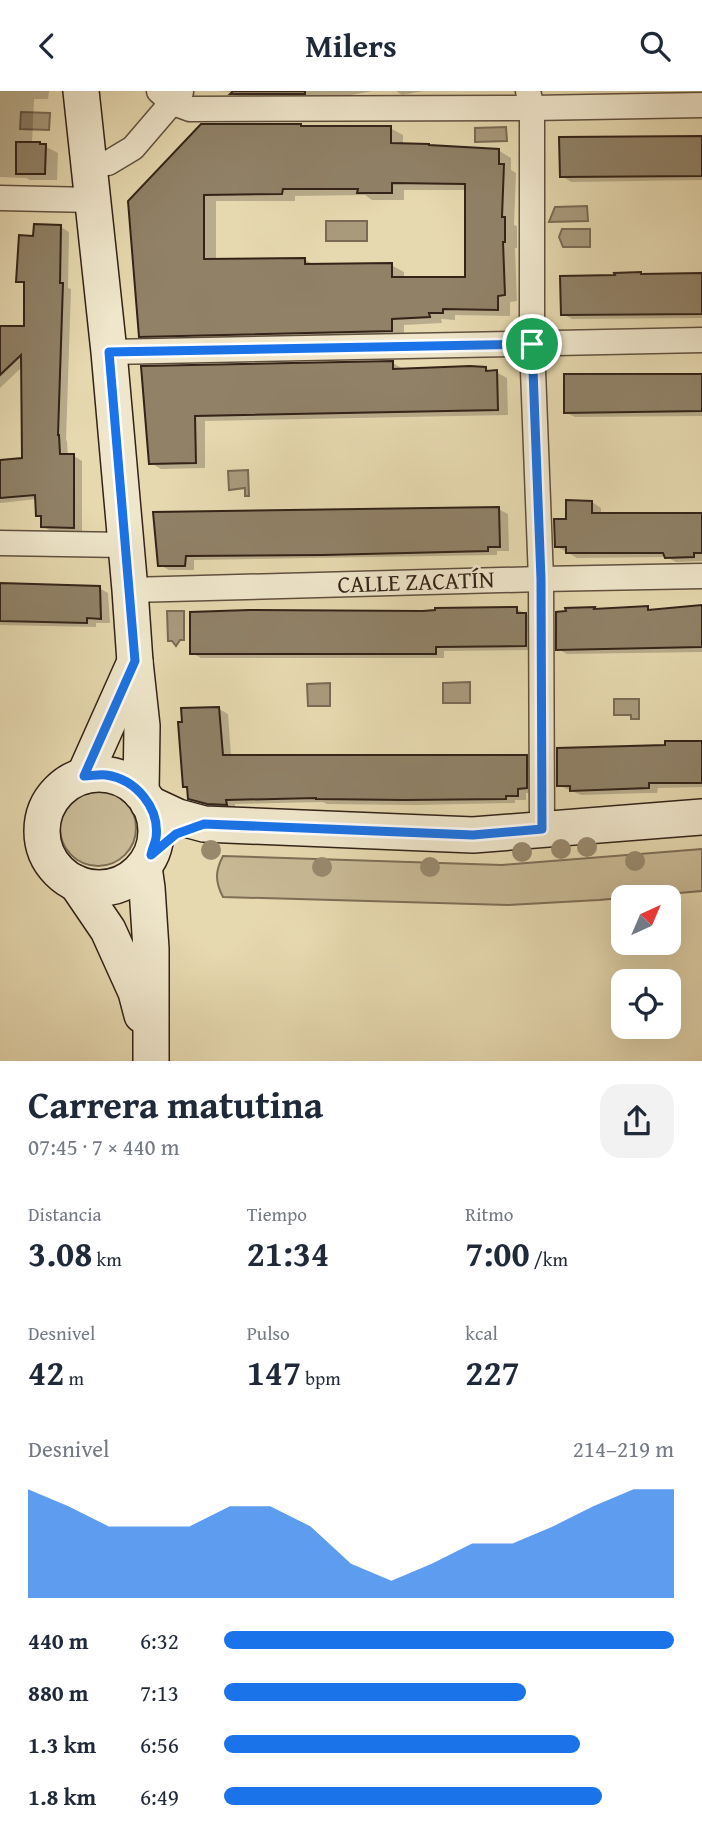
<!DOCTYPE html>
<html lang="es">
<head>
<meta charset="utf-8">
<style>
	body { margin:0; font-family:"Gentium Book Plus",serif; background:#f2f2f3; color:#1f2937; height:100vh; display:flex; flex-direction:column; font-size:26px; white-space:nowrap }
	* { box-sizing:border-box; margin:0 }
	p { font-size:23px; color:#747a83 }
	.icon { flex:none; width:38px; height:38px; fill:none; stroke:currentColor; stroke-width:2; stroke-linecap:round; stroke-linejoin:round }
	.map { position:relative; height:970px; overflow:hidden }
	.details { display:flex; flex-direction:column; background:#fff; flex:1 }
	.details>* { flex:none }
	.needle { width:46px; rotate:44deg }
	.tools { position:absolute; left:611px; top:794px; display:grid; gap:14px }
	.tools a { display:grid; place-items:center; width:70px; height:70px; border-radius:14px; background:#fff; box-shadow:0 7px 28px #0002; font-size:35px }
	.pin { position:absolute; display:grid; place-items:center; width:60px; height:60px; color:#fff; margin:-30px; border:4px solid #fff; border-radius:50%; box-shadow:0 2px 7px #0007 }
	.round { display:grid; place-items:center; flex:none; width:74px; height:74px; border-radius:21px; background:#f2f2f3 }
	.overview { display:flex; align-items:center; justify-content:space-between; height:119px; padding:0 28px }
	h1 { font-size:38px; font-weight:600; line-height:52px }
	.metrics { display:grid; grid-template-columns:repeat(3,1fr); gap:10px; height:119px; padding:7px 28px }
	.metrics div { display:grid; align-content:center }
	.metrics b { font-size:35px; font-weight:600 }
	.metrics small { font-size:19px; font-weight:400 }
	.metrics p { font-size:19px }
	.chart { height:196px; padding:14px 28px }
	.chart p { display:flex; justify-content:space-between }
	.chart svg { width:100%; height:126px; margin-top:7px; fill:#1a73e8; opacity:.7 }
	ul { padding:0 28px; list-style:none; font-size:23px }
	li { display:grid; grid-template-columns:112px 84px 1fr; align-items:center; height:52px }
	li i { height:18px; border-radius:9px; background:#1a73e8 }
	header { display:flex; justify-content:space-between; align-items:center; height:91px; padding:0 28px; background:#fff; font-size:32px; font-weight:600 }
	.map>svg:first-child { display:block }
	.green { fill:#c8b995; stroke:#7e6e56; stroke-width:2 }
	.water { fill:#a99a7c; stroke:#7a6a54; stroke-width:2 }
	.shadow { fill:#0003; fill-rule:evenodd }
	.building { fill:#908167; stroke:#332318; stroke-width:2; fill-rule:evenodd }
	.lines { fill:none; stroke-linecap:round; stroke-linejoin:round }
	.street-casing { stroke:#60503e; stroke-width:27 }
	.secondary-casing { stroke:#332318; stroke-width:38 }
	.street { stroke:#efe6cb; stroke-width:24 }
	.secondary { stroke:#efe6cb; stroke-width:35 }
	.tree { fill:#98896d }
	.route-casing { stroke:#fff; stroke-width:14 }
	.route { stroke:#1a73e8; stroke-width:9 }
	.labels { text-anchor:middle; stroke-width:5; stroke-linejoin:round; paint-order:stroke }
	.street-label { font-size:24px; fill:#332318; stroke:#efe6cb }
</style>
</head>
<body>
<header><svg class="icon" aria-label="back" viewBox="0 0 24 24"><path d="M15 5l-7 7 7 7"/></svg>Milers<svg class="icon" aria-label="search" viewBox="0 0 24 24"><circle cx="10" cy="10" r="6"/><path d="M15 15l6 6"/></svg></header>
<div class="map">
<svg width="702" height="970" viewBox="0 0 702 970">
	<rect width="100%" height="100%" fill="#e6d8af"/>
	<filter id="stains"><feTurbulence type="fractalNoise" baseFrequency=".00286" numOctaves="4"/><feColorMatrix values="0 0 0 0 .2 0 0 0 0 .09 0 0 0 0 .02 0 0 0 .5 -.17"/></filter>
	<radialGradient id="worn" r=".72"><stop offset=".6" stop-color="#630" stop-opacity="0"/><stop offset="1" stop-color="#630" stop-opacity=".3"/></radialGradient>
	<g class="green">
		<circle cx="98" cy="737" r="38"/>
		<path d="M702,758V800L599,809L508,814L223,806C215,791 215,780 223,765L502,774Z"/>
	</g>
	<g class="water">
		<path d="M21,21L50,22L49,39L20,38Z"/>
		<path d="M506,36L507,50L475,51V37Z"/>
		<path d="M587,115L588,130L549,131L555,116Z"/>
		<rect x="326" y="130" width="41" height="20"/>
		<path d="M562,138H590V156H563L559,146Z"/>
		<path d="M248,379L249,405H245V397L229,399L228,380Z"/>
		<path d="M167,520H184V549H180L176,555L172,550H168Z"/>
		<path d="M470,591V612H443V592Z"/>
		<path d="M330,592V615H308L307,593Z"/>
		<path d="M614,608H639V628H631V624H614Z"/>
	</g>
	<g class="shadow">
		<path d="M0,0H49L48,8H34L32,53L39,52L58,62L57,89H30L26,87L0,86Z"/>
		<path d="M217,0H372L331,8H243L233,3L234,1Z"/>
		<path d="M396,0H423L402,4Z"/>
		<path d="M390,37L403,44V54L498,59L511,67V79L516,82L514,134L517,135V157H515L517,210L510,211V225L455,224V229L441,228L442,232L404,234V247L153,252L140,244L130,111ZM404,99H467V187H404V181L391,174H314L304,168L216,169V110H295V105L365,104L372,109H404Z"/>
		<path d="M702,46V89L571,91L562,85Z"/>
		<path d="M61,136L69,141L68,197L71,198L66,349L67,350L68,365H74L82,370V441L51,440L42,435V427L38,424L37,408L0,412V370L23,369V275L0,297V237L26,236V194L18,190L35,146Z"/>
		<path d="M702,184V227L572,228L563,223Z"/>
		<path d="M393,272L403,278L485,277L492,281H496L507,287L508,324L205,330V377L161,378L151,372L143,277Z"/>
		<path d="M702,285V325L575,326L565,321Z"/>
		<path d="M592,411L601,417V424H702V470L676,471L667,466L577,467L556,455L568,429Z"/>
		<path d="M498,418L508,423L509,460H497V464L194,469V479H169L160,474L155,422Z"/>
		<path d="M0,494L99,497L108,502L110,532H96V536L0,534Z"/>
		<path d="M702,516V561L567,563L558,558L567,519L594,518L597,520L647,517L653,520Z"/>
		<path d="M517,518L535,528V559L444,560V567H201L192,562Z"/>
		<path d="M219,618L228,623L231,665L526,666L535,671L536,702H526V709H515V712L415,714L327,713L323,711L235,713V718L218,717L199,712L190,707L189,698L184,695Z"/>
		<path d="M702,651V696L658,697L657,702H648L581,704L558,694L666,656Z"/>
	</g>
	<g class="building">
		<path d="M233,0H305V3H230Z"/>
		<path d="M201,33H301V35H391V52L429,53V54L499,58V73H504L502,126H505V151H503L505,204L498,205V219L443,218V222H429L430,226L392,228V240L139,246L128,110ZM392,92L465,93V186H392V172L305,173V167L204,168V104L282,103L283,98H358L357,102H392Z"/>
		<path d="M702,45V85L560,86L559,46Z"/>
		<path d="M16,51H40V53H46L45,83H16Z"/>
		<path d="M34,133L61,134L60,192H63L58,344H59L60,363H74V437L41,436V425H36L35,404L0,407V369L22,367L21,264L0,284V235H24V191H16L19,144L33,145Z"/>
		<path d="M641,181V183L702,182V223L561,224L560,185L615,184L614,182Z"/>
		<path d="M393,270V278L470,275L486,276V280L497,279L498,319L195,325L196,372L149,373L141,275Z"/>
		<path d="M564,283H702V320L564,322Z"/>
		<path d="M566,409L592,410V422H702V462H694V466L665,467L663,462H566V456H555L554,428H566Z"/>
		<path d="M499,416L500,456H488V460L323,464L186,465L185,475H158L153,421Z"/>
		<path d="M0,492L100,495L101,528L87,527V532L0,530Z"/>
		<path d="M702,514V556L556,559V521L566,520L565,517L595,516L594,518L648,515V519Z"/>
		<path d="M517,516V522H526V555L436,556V563H190V521L249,519L423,520L435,519V517Z"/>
		<path d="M219,616L223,664H527V697L518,698V705H506V708L405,709L316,708V707L226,709L227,714L207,713L188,708L187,696H183L178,631H182L181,617Z"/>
		<path d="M665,650H702V692H649V697L570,700V695H557V657L665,654Z"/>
	</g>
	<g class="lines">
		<g class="street-casing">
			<g id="street">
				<path d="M159,0L171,11L190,18L532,17L702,14"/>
				<path d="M528,0L532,17V253L541,488L542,738"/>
				<path d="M88,73L108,72L133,57L181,1"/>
				<path d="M0,107L93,109"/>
				<path d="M109,261L702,249"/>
				<path d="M0,452L125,454"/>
				<path d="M130,499L541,488L702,485"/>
			</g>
		</g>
		<g class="secondary-casing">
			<g id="secondary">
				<path d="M81,0L109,261L130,499L135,571L142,635L141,702"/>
				<circle cx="99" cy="740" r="57"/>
				<path d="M84,685L135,571"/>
				<path d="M148,712L178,726L204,733L473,744L702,726"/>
				<path d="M144,776L147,797L151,858V970"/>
				<path d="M76,792L108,839L136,901L142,924"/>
			</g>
		</g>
		<use href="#street" class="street"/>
		<use href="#secondary" class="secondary"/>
	</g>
	<g class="tree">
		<circle cx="587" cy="756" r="10"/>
		<circle cx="561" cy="758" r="10"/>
		<circle cx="211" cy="759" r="10"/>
		<circle cx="522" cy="761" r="10"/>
		<circle cx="635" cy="770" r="10"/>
		<circle cx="322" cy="776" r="10"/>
		<circle cx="430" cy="776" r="10"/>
	</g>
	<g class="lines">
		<g class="route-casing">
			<path id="route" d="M532,253L541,488L542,738L473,744L204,733L176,743L151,764C152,758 155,753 156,747C160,717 136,688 106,684C99,683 91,685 84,685L135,570L109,261Z"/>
		</g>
		<use href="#route" class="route"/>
	</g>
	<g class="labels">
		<g class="street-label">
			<text transform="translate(416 491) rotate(-2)" y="8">CALLE ZACATÍN</text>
		</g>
	</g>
	<rect width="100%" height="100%" filter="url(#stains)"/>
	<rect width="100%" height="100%" fill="url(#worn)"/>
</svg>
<div class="tools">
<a><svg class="needle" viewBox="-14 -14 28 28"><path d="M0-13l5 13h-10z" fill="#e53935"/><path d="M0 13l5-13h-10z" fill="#747a83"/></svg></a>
<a><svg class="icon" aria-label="locate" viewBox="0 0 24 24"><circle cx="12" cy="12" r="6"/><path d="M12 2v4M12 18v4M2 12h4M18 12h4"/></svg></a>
</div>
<div class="pin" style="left:532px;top:253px;background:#1e9e55"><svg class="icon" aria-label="arrive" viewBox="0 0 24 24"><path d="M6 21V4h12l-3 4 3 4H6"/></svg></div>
</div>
<section class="details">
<div class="overview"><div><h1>Carrera matutina</h1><p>07:45 · 7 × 440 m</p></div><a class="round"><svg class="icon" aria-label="share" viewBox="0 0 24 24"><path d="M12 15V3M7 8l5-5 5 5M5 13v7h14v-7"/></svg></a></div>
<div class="metrics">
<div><p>Distancia</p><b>3.08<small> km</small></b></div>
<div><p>Tiempo</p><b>21:34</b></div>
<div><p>Ritmo</p><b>7:00<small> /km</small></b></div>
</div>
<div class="metrics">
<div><p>Desnivel</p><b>42<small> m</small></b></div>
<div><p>Pulso</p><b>147<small> bpm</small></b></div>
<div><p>kcal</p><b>227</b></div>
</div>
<div class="chart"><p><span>Desnivel</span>214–219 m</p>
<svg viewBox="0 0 160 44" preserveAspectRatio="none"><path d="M0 44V6L10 12L20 19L30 19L40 19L50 12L60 12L70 19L80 32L90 38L100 32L110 25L120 25L130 19L140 12L150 6L160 6V44z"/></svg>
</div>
<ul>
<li><b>440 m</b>6:32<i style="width:100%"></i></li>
<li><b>880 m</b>7:13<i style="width:67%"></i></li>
<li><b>1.3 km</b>6:56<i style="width:79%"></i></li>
<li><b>1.8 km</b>6:49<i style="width:84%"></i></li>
</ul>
</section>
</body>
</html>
